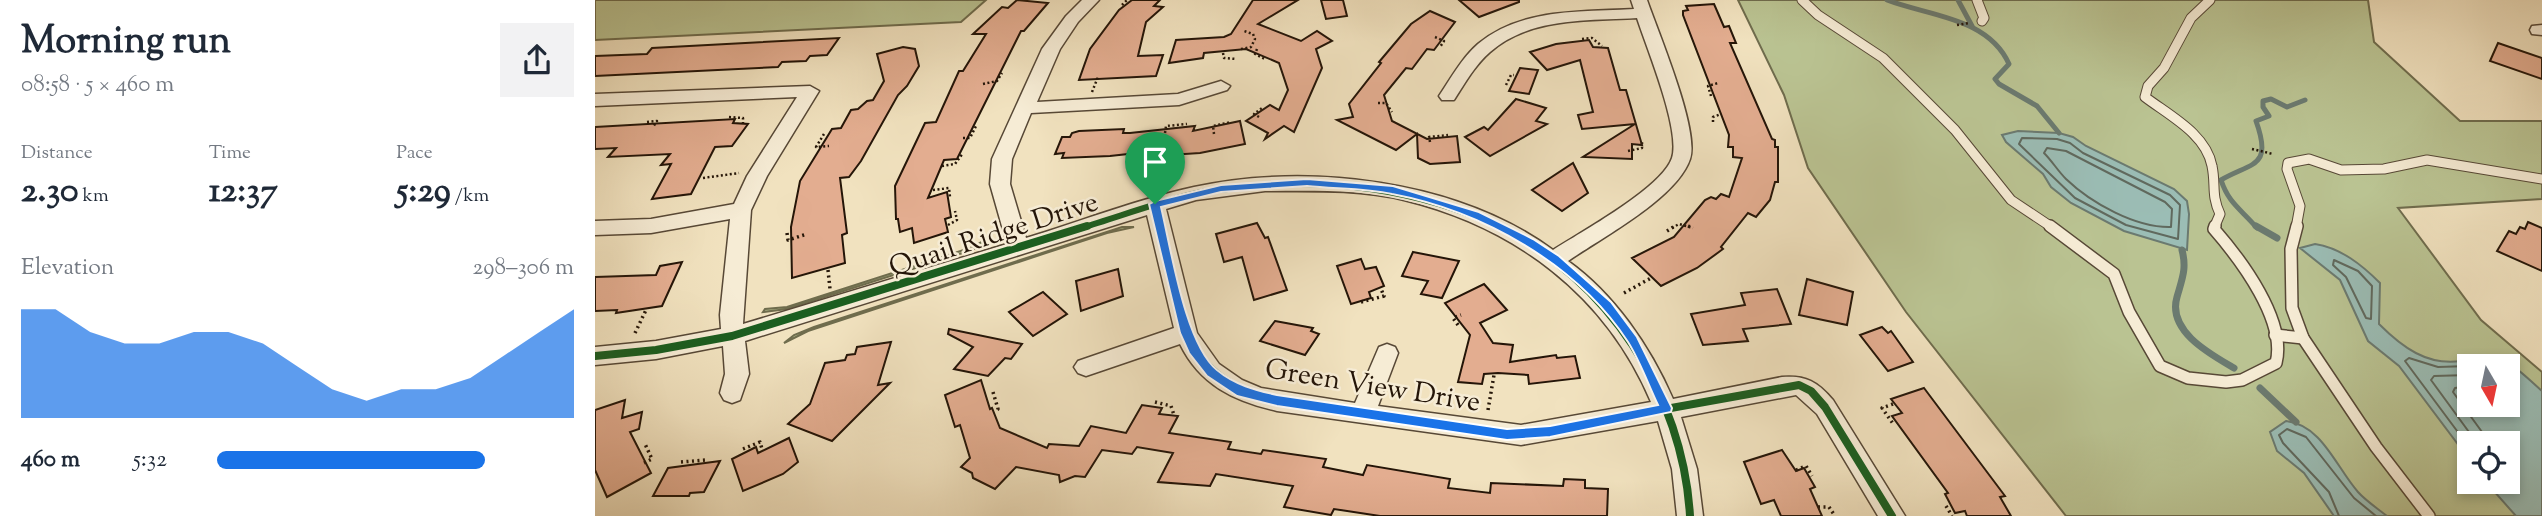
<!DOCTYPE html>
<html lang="en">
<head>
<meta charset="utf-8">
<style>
	body { margin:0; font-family:"Sorts Mill Goudy",serif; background:#f2f2f3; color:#1f2937; height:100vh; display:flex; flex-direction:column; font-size:26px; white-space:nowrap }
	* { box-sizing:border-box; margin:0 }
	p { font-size:23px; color:#747a83 }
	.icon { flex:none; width:38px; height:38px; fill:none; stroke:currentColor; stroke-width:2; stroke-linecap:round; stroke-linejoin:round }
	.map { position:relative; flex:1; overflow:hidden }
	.details { display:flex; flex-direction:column; background:#fff; width:595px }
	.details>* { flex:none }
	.needle { width:46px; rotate:171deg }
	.tools { position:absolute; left:1862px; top:354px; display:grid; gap:14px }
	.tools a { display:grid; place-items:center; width:63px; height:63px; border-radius:0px; background:#fff; box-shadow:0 4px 10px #0003; font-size:35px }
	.pin { position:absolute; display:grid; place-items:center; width:60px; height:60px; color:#fff; margin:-72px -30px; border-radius:50% 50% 50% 0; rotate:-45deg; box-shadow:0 0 7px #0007 }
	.pin .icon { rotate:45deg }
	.round { display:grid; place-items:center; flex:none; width:74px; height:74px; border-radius:0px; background:#f2f2f3 }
	.headline { display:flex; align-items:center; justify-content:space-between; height:119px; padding:0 21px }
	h1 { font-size:38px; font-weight:700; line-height:52px }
	.metrics { display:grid; grid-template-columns:repeat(3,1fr); gap:10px; height:119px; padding:7px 21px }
	.metrics div { display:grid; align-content:center }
	.metrics b { font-size:35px; font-weight:700 }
	.metrics small { font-size:19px; font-weight:400 }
	.metrics p { font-size:19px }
	.chart { height:196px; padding:14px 21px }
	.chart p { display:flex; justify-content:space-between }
	.chart svg { width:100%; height:126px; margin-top:7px; fill:#1a73e8; opacity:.7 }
	ul { padding:0 21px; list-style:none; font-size:23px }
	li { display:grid; grid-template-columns:112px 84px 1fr; align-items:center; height:52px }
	li i { height:18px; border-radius:9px; background:#1a73e8 }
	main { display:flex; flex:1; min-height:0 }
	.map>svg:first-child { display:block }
	.green { fill:#bac392; stroke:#6f6c4d; stroke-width:2; fill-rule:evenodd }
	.water { fill:#9bbdb5; stroke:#6b7a70; stroke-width:2; fill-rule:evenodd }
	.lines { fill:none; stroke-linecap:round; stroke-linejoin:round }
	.shore { stroke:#60695e; stroke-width:2 }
	.stream-far1 { stroke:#6b7a70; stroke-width:5 }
	.stream { stroke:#6b7a70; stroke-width:7 }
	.building { fill:#e3ad90; stroke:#241508; stroke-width:2 }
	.service-far1-casing { stroke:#574836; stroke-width:11 }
	.service-casing { stroke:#574836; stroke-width:14 }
	.minor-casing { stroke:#574836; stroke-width:3 }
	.path-far1 { stroke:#241508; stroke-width:2.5; stroke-dasharray:2 2.5; stroke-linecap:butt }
	.path { stroke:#241508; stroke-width:3.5; stroke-dasharray:2 3.5; stroke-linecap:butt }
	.service-far1 { stroke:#f6ecd5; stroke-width:9 }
	.service { stroke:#f6ecd5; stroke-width:11 }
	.minor { fill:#f6ecd5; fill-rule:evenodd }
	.cycleway-far1-casing { stroke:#f6ecd5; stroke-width:10 }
	.cycleway-casing { stroke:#f6ecd5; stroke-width:12 }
	.cycleway-far1 { stroke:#1b5e20; stroke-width:6 }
	.cycleway { stroke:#1b5e20; stroke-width:8 }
	.route { fill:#1a73e8; stroke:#fff; stroke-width:2; fill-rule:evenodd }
	.labels { text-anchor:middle; stroke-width:5; stroke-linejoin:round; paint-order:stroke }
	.street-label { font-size:28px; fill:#241508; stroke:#f6ecd5 }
</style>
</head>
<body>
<main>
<section class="details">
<div class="headline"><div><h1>Morning run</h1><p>08:58 · 5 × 460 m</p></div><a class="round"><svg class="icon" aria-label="share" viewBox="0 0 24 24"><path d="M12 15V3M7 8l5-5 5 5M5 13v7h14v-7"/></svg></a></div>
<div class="metrics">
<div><p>Distance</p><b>2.30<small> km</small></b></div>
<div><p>Time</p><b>12:37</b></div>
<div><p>Pace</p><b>5:29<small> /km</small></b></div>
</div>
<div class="chart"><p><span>Elevation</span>298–306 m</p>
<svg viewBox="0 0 160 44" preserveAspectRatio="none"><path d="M0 44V6L10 6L20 14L30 18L40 18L50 14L60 14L70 18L80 26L90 34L100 38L110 34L120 34L130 30L140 22L150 14L160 6V44z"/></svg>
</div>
<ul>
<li><b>460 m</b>5:32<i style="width:75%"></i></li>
</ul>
</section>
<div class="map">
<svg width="1947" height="516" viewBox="0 0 1947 516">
	<rect width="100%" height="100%" fill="#f1e2bf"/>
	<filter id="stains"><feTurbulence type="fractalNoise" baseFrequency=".00286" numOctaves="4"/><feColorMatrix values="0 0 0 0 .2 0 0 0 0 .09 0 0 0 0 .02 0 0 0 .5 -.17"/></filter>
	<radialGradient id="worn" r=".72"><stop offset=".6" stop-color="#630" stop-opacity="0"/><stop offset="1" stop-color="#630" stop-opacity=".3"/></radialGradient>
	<g class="green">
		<path d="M0,0H391L366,22L0,40Z"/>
		<path d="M1143,0H1773L1779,42L1865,121H1947V199L1803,208L1886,320L1947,372V516H1471L1311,312L1213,168L1189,95ZM1874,366H1913V404H1874ZM1874,443H1913V481H1874Z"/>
		<path d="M527,227H539L512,233L213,331L189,343L199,335L219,327Z"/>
		<path d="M393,238L396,240L377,250L192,309L168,312L170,309L192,307L378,247Z"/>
	</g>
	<g class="water">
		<path d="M1423,131L1464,133L1478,137L1491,146L1579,189L1592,201L1594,214L1592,250L1529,231L1476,203L1456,187L1448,174L1411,142L1407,135Z"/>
		<path d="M1720,244C1746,248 1767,265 1785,283L1784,324C1807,347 1832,366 1866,361C1874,360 1884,354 1892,355C1914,358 1931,377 1947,391V516H1921L1890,481H1913V443H1874V459L1804,366L1773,341L1745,280L1705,248ZM1874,366H1913V404H1874Z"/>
		<path d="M1691,421C1727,425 1741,467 1763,492C1771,501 1782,508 1792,516H1739L1709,473L1682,451L1675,432Z"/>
	</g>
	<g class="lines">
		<g class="shore">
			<path d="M1427,138L1462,139L1475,143L1488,153L1575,195L1585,205L1583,239L1531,225L1480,198L1424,144Z"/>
			<path d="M1452,148L1471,151L1570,202L1577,209L1576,227C1541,228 1496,203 1471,179C1463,171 1457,161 1449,153Z"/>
			<path d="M1739,260L1763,271L1777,286L1776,319L1771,318L1751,277L1738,265Z"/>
			<path d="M1874,366L1843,367L1814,358L1810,361L1874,447"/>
			<path d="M1874,375L1839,376L1836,380L1882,443"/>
			<path d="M1874,386L1860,388L1858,392L1895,443"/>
			<path d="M1744,516L1734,492L1688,443L1684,435L1692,429L1711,437L1759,498L1781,516"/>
		</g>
		<g class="stream-far1">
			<path d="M1292,0C1333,16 1393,17 1414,64L1400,79L1404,84L1442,106L1464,133"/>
			<path d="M1363,0L1377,26"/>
			<path d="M1662,228C1646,209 1634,204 1626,180C1657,162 1678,168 1661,121L1674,116L1668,107V101L1676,99L1692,107L1710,100"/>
		</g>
		<g class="stream">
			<path d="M1661,226L1682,238"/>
			<path d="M1587,250C1592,269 1587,279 1582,297C1572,331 1615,354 1639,368"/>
			<path d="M1665,388L1701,422"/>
		</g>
	</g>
	<g class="building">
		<path d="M422,0L453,3L429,31H426L362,159L349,160L333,198L352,192L356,217L350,219L353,232L319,243L317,228L305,232L303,219H301L300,186L330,123L341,122L364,71H368L391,34H378L407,7L413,8Z"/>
		<path d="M537,0H565L559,6L568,7L551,22L543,56L568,55L561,76L484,80L495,49L524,10Z"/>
		<path d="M658,0H703L663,24L706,41L722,31L737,41L721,49L727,68L699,132L689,126L670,139L673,133L651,121L675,105L684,110L693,90L684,63L651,49L609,53L608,58L574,63L581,40L629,37L636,34Z"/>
		<path d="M726,0H748L752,16L731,19Z"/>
		<path d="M864,0H924V2L884,17Z"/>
		<path d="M1119,4L1129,27L1134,26L1141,43H1135L1177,139L1180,140V147H1183V182H1180L1175,200L1161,217L1153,213L1126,247L1128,249L1102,268L1066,286L1037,258L1079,237L1110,200L1116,197L1121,199L1126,194L1134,197L1147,158L1138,157V147H1133L1134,135L1088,15V11L1093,10L1091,6Z"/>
		<path d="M835,11L860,22L839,50L832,49L817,69L811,68L789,95L797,121L832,139L862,136L865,162L835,164L823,158L822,134L801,150L742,120L758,117L754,104L786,63L784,62L816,24Z"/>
		<path d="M244,38L232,55L215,56L211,61L187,62L183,67L0,76V56L52,54L57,48Z"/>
		<path d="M994,40L998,47L1013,48L1025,90H1031L1047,145L1037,144V159L988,157L1040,124L987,129L983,115L998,112L985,60L952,70L935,52L961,44Z"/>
		<path d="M1903,43L1947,58V79L1895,61Z"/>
		<path d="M308,47L320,49L324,66L312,86L303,95L266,161L254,177L245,178L252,233L247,235L250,263L197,278L196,227L205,181L237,129L246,128L256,110L263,109L272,101L278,100L289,81L282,54Z"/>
		<path d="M925,68L943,70L934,94L914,91Z"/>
		<path d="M921,99L951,108L941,121L952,124L895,156L870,137L889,127L893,130Z"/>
		<path d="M140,119L138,123L153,124L137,146L120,147L96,194L57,199L76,164L66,165L75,154L13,157L21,148L0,149V127Z"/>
		<path d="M645,121L650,144L605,153L575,155L577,149L554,151L548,145L533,154L515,156L467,158L469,153L460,154L467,137H475L477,133L484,131L529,129L528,133H535L600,126L598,131Z"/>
		<path d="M978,163L993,193L967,211L937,190Z"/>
		<path d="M1933,222L1947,228V271L1902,251L1914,231L1921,234L1925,227L1930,229Z"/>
		<path d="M662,223L670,238L673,237L692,290L659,300L647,257L629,262L621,234Z"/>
		<path d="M818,252L864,261L847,298L826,294L833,281L807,276Z"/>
		<path d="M766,259L770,269L781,267L789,286L774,292L776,298L756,304L742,266Z"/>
		<path d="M87,262L67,306L21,313L22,310L0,311V277L61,275L65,266Z"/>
		<path d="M523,269L528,296L486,311L481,281Z"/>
		<path d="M1212,279L1258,292L1252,325L1204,315Z"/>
		<path d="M889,284L912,310L885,323L898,343L918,345L915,362L961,355L962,358L980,356L985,378L934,384L933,375L903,373L889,374L887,384L863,382L875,335L850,303Z"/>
		<path d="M1182,289L1196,324L1148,329L1153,341L1108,345L1096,314L1150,305L1146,293Z"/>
		<path d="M448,292L472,314L438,336L414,312Z"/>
		<path d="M680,321L718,328L716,331L724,334L710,355L665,341Z"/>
		<path d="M1287,327L1293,333L1296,331L1318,362L1293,371L1265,335Z"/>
		<path d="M354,329L427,344L416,359L410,358L393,376L359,369L378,347L353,334Z"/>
		<path d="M296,342L283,385L295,383L237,441L193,424L215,404L230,363L250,360L252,355L260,354L262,347Z"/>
		<path d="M386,380L395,409L397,408L405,428L452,448L454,444L484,446L496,426L531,433L547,405L567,408L564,414L583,416L574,433L636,442L633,449L666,454L668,450L731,459L728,467L768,475L772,465L855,479L853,488L895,493L896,483L968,486L969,479L990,480V488L1013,489L1012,516H785L739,509L736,515L689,507L698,486L621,474L615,486L563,482L578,453L542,447L537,454L507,450L490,477L480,476L465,482L464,475L421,467L400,489L378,478L377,473L366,467L375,458L365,425L360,427L350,395Z"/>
		<path d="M1329,388L1410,496L1405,497L1416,516H1372L1370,511L1360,513L1350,494L1353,493L1297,416L1307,413L1296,399Z"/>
		<path d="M30,400L27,418L47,412L44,429L35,432L56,473L12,497L0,470V410Z"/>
		<path d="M194,438L203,462L188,474L148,491L137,459L161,447L163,453Z"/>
		<path d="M1187,450L1201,471L1209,468L1220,487L1215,489L1227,516H1186L1179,500L1166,504L1149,462Z"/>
		<path d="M125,461L109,492L95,493L94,496H58L73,468Z"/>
	</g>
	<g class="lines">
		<g class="service-far1-casing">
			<g id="service-far1">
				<path d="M1207,0L1223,15L1288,58L1360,130L1416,200L1458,228"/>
				<path d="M1382,0L1389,18L1387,21"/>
				<path d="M1615,0L1596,18L1569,68L1553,86L1550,97C1575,116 1611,134 1617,166C1621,185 1616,195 1625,214L1619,228"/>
				<path d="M1701,228L1705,206L1692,169L1693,163L1714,159L1746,170L1789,169L1832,160L1947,179"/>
			</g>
		</g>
		<g class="service-casing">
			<g id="service">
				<path d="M1455,226L1519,274L1534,312L1565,366L1593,378L1631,382L1647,380L1681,363C1692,321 1646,260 1619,229L1620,226"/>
				<path d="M1702,226L1696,249L1697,308L1708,338L1781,447L1834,516"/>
				<path d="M1680,335L1708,338"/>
			</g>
		</g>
		<g class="minor-casing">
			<g id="minor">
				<path d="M487,0H504L483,22L465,49L442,102L583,94L626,81L635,86L632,90L584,105L436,113L417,159L415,184L431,238C487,221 543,199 599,187C713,162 863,180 958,250C986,232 1067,188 1077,158C1086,130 1052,49 1042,18C992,21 935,17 895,52C880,65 870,83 859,100H847L844,96C856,78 867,58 883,44C926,8 986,12 1039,9L1036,0H1052C1063,32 1105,131 1095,159C1082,198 1008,237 973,261C1019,294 1055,346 1078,399L1187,377C1211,375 1223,382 1238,400L1310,516H1283L1222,414L1201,395L1086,417L1102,469L1108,516H1082L1077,469L1063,421L926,445L682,411C639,401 605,385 585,344L491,376L483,373L479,367L483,361L579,328L552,215L150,341L154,374L145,400L137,403L129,400L125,393L130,374L128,346L61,359L0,365V347L61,341L126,329L125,315L135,219L56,233L0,235V221L56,219L139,204L152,176L202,97L0,106V94L215,86L224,91L172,176L156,210L148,324L412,244L395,184L397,159L447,49L471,16ZM670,191C716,191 763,189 809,200C920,227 1011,295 1056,402L926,425L783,406L803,353L800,347L792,344L784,347L760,403L666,388L647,380L624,364L602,333L571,209L601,200Z"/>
				<path d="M1947,25V35L1937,34L1935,30L1937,26Z"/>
			</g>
		</g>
		<g class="path-far1">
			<path d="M527,5L532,0"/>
			<path d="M1362,25L1374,23"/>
			<path d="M840,37L849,41L845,47"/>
			<path d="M987,39L997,38L1007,46"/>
			<path d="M646,49L656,47L660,39L658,34L649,31"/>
			<path d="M662,49L660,54L670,59"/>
			<path d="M628,53L629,58L641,59"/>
			<path d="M388,84L402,81L407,73"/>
			<path d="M911,85L916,75H919"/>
			<path d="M497,92L503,77"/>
			<path d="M1116,96L1113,86L1123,83"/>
			<path d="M783,103H791L797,112"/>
			<path d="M134,117L148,118V124"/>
			<path d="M664,117L659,114L667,108"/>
			<path d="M52,122L62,121L58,127"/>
			<path d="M1118,122V117L1126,114"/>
			<path d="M570,133L571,126L592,124"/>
			<path d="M229,134L221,147L234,146"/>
			<path d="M619,134L618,126L636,122"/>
			<path d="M368,138H375L381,126"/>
			<path d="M835,142L834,137L853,135"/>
			<path d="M1657,149L1678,154"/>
			<path d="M1033,151L1047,148V141"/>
			<path d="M347,166L360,164L368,153"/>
			<path d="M108,178L144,173"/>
			<path d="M338,190L354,188L355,197"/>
			<path d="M353,225L362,220L360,211"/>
			<path d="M1077,228L1084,224L1098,228"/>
		</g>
		<g class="path">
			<path d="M1093,226L1098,228"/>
			<path d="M1072,231L1080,226"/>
			<path d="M192,233L193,240L212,234"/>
			<path d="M233,270L235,289"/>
			<path d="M1029,293L1056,278"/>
			<path d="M766,302L789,296L786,289"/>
			<path d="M863,325L858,318L866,315"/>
			<path d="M40,333L51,310"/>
			<path d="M398,392L403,409L400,411"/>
			<path d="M560,402L576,406L579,415"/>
			<path d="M1298,404L1287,408L1299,425"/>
			<path d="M893,410L899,375"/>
			<path d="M148,449L165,442L167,449"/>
			<path d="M86,462L111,460"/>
			<path d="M49,463L57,459L50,444"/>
			<path d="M1201,470L1211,466L1217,476"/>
			<path d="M1351,506L1357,516"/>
			<path d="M1223,507H1234L1240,516"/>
		</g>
		<use href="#service-far1" class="service-far1"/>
		<use href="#service" class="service"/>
		<use href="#minor" class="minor"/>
		<g class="cycleway-far1-casing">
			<g id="cycleway-far1">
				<path d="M560,204L566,228"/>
				<path d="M486,228C523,217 560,203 598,194C612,190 627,190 641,188C732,177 824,189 906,228"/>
			</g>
		</g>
		<g class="cycleway-casing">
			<g id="cycleway">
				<path d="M565,226L591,333C610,373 639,391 682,401L926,435L1204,385L1216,391L1230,407L1297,516"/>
				<path d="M903,226C1013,279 1088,394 1095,516"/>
				<path d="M0,356L61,350L137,336L492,226"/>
			</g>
		</g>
		<use href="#cycleway-far1" class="cycleway-far1"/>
		<use href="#cycleway" class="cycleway"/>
	</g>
	<path class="route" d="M712,179L798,186L884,212L938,239L964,256L1016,302L1042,337L1077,408L1076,412L955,437L912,440L682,406L642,396L612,376L594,353L585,333L554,204L560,201L626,185ZM712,186C740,189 770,188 797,194C887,211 982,264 1033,342C1045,361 1053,384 1063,405L955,426L912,429L682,395C660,390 640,385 622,370C590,344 576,248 566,207L626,192Z"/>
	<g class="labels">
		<g class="street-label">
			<text transform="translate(398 233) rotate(-18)" y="10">Quail Ridge Drive</text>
			<text transform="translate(778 384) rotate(9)" y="10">Green View Drive</text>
		</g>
	</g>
	<rect width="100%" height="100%" filter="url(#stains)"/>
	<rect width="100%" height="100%" fill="url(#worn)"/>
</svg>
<div class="tools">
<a><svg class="needle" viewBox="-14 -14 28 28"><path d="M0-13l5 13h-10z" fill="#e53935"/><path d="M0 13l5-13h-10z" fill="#747a83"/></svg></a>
<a><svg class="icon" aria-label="locate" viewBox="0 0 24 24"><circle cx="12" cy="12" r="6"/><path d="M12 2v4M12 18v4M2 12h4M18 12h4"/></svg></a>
</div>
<div class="pin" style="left:560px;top:204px;background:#1e9e55"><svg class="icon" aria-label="arrive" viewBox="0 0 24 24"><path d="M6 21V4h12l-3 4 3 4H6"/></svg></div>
</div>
</main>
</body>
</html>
